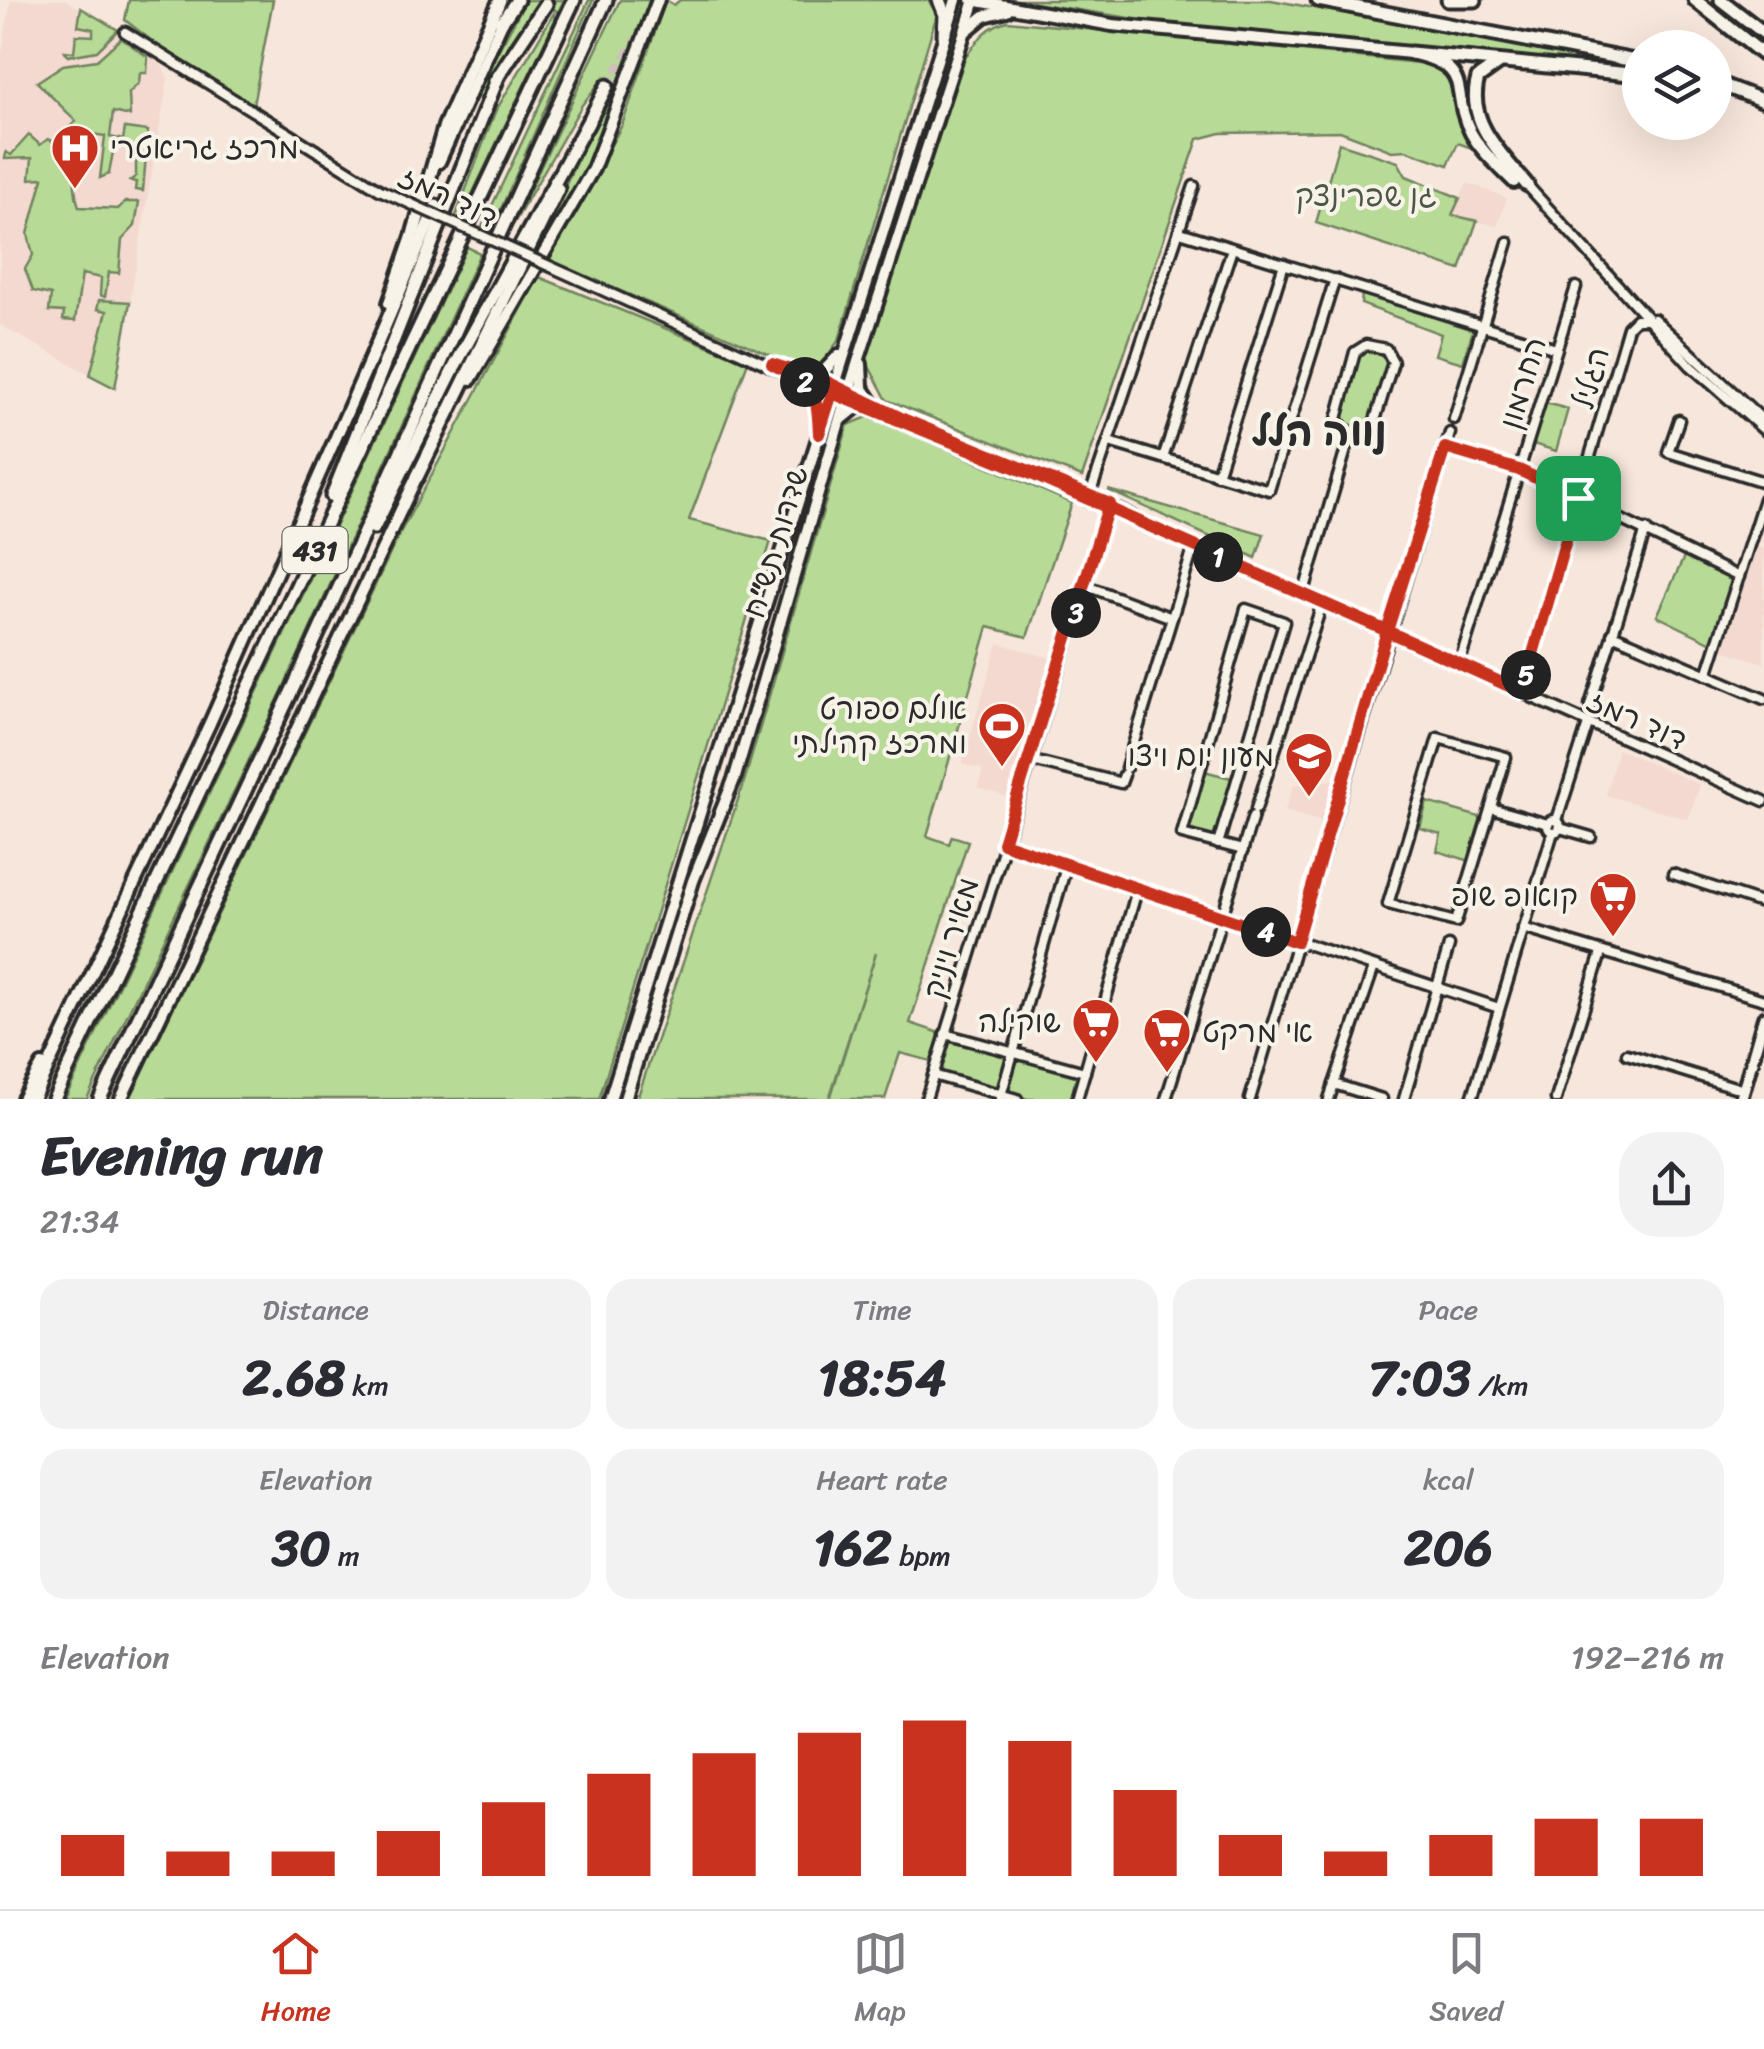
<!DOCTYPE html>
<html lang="en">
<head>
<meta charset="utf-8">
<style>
	body { margin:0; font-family:Sriracha,"Playpen Sans Hebrew",sans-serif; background:#f2f2f3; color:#2b2b33; height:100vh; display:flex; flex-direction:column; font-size:38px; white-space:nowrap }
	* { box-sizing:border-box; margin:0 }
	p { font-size:32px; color:#7c7c81 }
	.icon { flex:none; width:55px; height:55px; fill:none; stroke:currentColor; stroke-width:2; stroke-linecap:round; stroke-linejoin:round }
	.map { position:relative; height:1099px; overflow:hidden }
	.drawer { display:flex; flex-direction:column; background:#fff; flex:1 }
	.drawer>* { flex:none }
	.tools { position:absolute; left:1622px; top:30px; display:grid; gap:20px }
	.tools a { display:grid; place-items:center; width:110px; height:110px; border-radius:50%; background:#fff; box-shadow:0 10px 40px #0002; font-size:50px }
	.pin { position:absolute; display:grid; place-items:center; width:85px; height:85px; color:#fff; margin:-42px; border-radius:20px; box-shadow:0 5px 15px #0006 }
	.km { position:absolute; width:50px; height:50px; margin:-25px; border-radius:50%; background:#222; color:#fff; font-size:28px; line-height:50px; text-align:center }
	.round { display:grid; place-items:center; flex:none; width:105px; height:105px; border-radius:40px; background:#f2f2f3 }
	.headline { display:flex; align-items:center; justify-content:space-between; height:170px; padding:0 40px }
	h1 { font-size:55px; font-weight:700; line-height:75px }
	.stats { display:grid; grid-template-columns:repeat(3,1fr); gap:15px; height:170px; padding:10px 40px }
	.stats div { display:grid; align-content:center; border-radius:25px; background:#f2f2f3; text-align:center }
	.stats b { font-size:50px; font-weight:700 }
	.stats small { font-size:28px; font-weight:400 }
	.stats p { font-size:28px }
	.chart { height:280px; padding:20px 40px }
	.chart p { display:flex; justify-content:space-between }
	.chart svg { width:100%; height:180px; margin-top:10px; stroke:#c8321e; stroke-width:6 }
	.tab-bar { display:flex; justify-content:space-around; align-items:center; height:140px; border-top:2px solid #e1e1e2; background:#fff; font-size:28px; color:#7c7c81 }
	.tab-bar a { display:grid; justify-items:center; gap:5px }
	.tab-bar .on { color:#c8321e }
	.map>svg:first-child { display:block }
	.built { fill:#f3d9cf }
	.green { fill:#b7db96; stroke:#718360; stroke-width:2.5 }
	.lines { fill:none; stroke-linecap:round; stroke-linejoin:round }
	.highway-tunnel { stroke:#cec1b8; stroke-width:11; stroke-dasharray:11 5.5; stroke-linecap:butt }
	.minor-casing { stroke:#2b2b2b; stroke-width:15 }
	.major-casing { stroke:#2b2b2b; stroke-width:18 }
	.highway-casing { stroke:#2b2b2b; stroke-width:19 }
	.minor { stroke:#f7f3e8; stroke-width:8 }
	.major { stroke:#f7f3e8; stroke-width:10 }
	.highway { stroke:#f7f3e8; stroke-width:11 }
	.minor-bridge-casing { stroke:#2b2b2b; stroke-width:15; stroke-linecap:butt }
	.minor-bridge { stroke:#f7f3e8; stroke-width:8 }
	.route-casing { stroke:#fff; stroke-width:20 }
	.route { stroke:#c8321e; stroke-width:12 }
	.labels { text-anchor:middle; stroke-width:8; stroke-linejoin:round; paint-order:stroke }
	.shield { fill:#f7f3e8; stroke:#686764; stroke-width:2.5 }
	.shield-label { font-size:28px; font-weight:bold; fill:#2b2b2b }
	.poi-label { font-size:30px; fill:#2b2b2b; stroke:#f7f3e8; text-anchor:end }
	.park-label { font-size:30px; fill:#4e5746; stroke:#f7f3e8 }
	.street-label { font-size:30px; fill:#2b2b2b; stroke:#f7f3e8 }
	.district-label { font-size:40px; font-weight:bold; fill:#2b2b2b; stroke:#f7f3e8 }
</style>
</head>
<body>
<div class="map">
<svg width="1764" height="1099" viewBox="0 0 1764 1099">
	<rect width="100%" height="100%" fill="#f7e6db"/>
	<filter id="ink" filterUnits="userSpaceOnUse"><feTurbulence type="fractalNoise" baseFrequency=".01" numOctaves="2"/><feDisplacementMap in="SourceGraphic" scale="20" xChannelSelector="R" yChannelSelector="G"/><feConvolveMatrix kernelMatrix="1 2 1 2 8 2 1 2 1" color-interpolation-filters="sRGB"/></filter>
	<g filter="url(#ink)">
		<g class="built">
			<path d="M11,0H66L161,64L168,79L115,388L0,325V65Z"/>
			<path d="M1467,183L1507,198L1497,226L1452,215Z"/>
			<path d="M1757,547L1764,549V663L1723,650Z"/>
			<path d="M998,643L1053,659L1012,798L978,788L983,770L962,764Z"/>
			<path d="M1618,749L1700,785L1688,819L1606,795Z"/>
			<path d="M1333,780L1322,822L1285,811L1294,785Z"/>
		</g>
		<g class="green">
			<path d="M129,0H273L253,105L179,62L125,20Z"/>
			<path d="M526,0H564L558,12L543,1L519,32L481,97L475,93Z"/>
			<path d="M589,0H593L490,234L481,229Z"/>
			<path d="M620,0H650L588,166L523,280L609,89L604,77L582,105L513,225Z"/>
			<path d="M666,0L674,5L680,0H928L937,14L839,340L820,366L801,368L548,260L622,125Z"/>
			<path d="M1015,0H1271L1602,61L1601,67L1168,24Z"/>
			<path d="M81,8L118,30L97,51L68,56L65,51L74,52L76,35L93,36V29L78,26Z"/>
			<path d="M554,13L556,18L458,224L454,221L495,112Z"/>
			<path d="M1008,21L1428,64C1474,80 1445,118 1472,148L1458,143L1448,165L1406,150L1392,151L1340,131L1221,133L1198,139L1082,477L887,400L865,359L965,58C977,41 987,25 1008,21Z"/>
			<path d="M121,38L148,57L147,73H140L139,83L129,93L130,116L113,112L110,137L123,140L125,128L148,131L143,191L135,190L136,182L130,181L136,176V150L114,146L109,174L100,178L105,136L87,133L83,154L75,153C76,171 72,187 79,207L118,209L125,202H139L135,226L122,240L119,273L109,272L105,297L100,295L101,278L82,274L75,321L63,320L64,312L49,311L51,295L33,291L25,269L33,255L28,234L43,178L30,179L32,158L5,159L6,152L11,155L29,135L40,145L48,139L55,142L76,121L37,82L63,65L97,60Z"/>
			<path d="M1339,143L1398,162L1406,176L1460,198L1452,215L1477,221L1460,270L1316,223Z"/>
			<path d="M467,247L480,253L282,691L87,1099H65Z"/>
			<path d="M539,277L748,362L689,520L771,541L599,1099H130L400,533Z"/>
			<path d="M1362,294L1473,330L1463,363L1435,355L1441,334L1361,304Z"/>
			<path d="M99,300L130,302L115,388L90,375L107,311L97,309Z"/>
			<path d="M1360,349L1391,358L1370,430L1339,421Z"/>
			<path d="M1545,403L1568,409L1556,451L1533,444Z"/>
			<path d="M870,416L1072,503L1027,637L988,627L927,836L949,844L952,836L968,841L910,1023L940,1033L931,1061L900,1053L885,1099H830L876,953L829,1099H637L745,779L848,425Z"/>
			<path d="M1108,490L1264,534L1256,558Z"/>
			<path d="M1685,555L1733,580L1712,643L1657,616Z"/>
			<path d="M1204,771L1231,778L1215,837L1188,830Z"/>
			<path d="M1427,802L1483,818L1470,861L1437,851L1441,834L1420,828Z"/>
			<path d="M948,1037L1010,1055L1000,1091L938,1072Z"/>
			<path d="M1018,1056L1081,1073L1074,1099H1028L1008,1093Z"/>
		</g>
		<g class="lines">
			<path class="highway-tunnel" d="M607,86L664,0"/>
			<g class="minor-casing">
				<g id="minor">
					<path d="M125,32L380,190"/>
					<path d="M1527,185L1690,365L1764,430"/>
					<path d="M1180,232L1522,338"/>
					<path d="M578,279L852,403L1036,476L1764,801"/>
					<path d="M1654,319L1764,421"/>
					<path d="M1534,342L1556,349"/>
					<path d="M1366,345L1386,349L1393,362L1372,430L1350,436L1337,419L1355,352Z"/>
					<path d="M790,369L887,411"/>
					<path d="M1454,419L1508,242"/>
					<path d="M1679,420L1668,452L1764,482"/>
					<path d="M1109,442L1269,490L1335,279"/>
					<path d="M1445,448L1519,470L1739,577"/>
					<path d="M1163,458L1232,249"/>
					<path d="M1217,475L1284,264"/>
					<path d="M1068,487L1133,516"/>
					<path d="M1088,501L1194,186"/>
					<path d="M1084,585L1172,618"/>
					<path d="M1303,595L1350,436"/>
					<path d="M1612,634L1764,699"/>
					<path d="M1459,664L1576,287"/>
					<path d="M1707,675L1764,499"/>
					<path d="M1521,691L1628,327L1636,319H1646"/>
					<path d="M1590,705L1646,530"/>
					<path d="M1438,738L1506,757L1456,922L1388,904Z"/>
					<path d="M1029,760L1121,783L1124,775"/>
					<path d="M1126,768L1194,546"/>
					<path d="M1491,808L1548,824"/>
					<path d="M1256,809L1322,604"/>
					<circle cx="1554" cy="826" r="6"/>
					<path d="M1557,820L1588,724"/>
					<path d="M1560,828L1591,837"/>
					<path d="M1003,843L1499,1008"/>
					<path d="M1218,844L1284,622L1246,609L1182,834L1243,850"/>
					<path d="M1673,874L1764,904"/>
					<path d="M1523,928L1764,1000"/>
					<path d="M945,1034L1085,1072"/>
					<path d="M1627,1054L1744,1090"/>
					<path d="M933,1075L1017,1099"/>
					<path d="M1334,1084L1382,1099"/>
					<path d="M926,1099L1110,504"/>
					<path d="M1000,1099L1066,867"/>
					<path d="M1077,1099L1137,890"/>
					<path d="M1166,1099L1253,816"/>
					<path d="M1250,1099L1450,433"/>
					<path d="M1329,1099L1374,967"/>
					<path d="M1404,1099L1449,946"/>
					<path d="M1472,1099L1553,832"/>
					<path d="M1556,1099L1601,953"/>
				</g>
			</g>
			<g class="major-casing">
				<g id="major">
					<path d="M972,0L1112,25L1411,53C1477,68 1448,89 1471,133C1481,151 1499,167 1514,182"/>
					<path d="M966,31L984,16L1007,10"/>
					<path d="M439,162L504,18"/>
					<path d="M389,303L416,225"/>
					<path d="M861,364L862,387L872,402"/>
					<path d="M806,373L824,371L839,355"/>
					<path d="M471,379L593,169L658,0"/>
					<path d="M802,380L817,398L819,423"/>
					<path d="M843,418L859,405"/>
					<path d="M23,1099L42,1065"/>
					<path d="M33,1099L210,723L371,358"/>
					<path d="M121,1099L419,472"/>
					<path d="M610,1099L956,0"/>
					<path d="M625,1099L693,881L735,777L844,405L975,0"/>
					<path d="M1741,1099L1764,1018"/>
				</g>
			</g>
			<g class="highway-casing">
				<g id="highway">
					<path d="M939,0L945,15L944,35"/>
					<path d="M1318,0L1640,62"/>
					<path d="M1448,0H1475"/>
					<path d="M1695,0L1764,55"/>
					<path d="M1721,0L1764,33"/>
					<path d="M501,23L517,0"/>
					<path d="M1411,53L1640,75"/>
					<path d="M1499,63L1478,78C1465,121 1502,155 1527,185"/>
					<path d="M495,81L546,4"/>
					<path d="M1715,82L1764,101"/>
					<path d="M586,127L607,86"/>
					<path d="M414,231L445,125L500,0"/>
					<path d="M369,363L436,206"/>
					<path d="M417,477L558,189"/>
					<path d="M332,496L498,77"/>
					<path d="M374,528L456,364L589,120"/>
					<path d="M54,1099L574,0"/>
					<path d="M100,1099L296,682L606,0"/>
				</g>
			</g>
			<use href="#minor" class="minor"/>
			<use href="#major" class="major"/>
			<use href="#highway" class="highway"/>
			<g class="minor-bridge-casing">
				<path id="minor-bridge" d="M380,190L578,279"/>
			</g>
			<use href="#minor-bridge" class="minor-bridge"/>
		</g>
	</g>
	<g class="lines" filter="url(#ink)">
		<g class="route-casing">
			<path id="route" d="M1578,498L1519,470L1445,448L1387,631L1036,476L832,393L819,434C817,387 813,385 772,364L825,381L903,419L1110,504L1107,510C1073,622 1036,732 1003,843L1296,942L1387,631L1522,692L1578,498"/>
		</g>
		<use href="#route" class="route"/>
	</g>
	<defs>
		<g id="hospital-pin" transform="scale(2.5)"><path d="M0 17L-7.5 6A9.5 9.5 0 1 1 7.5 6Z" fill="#c8321e" stroke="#f7f3e8"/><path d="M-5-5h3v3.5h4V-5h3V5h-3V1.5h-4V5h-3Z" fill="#fff"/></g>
		<g id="stadium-pin" transform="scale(2.5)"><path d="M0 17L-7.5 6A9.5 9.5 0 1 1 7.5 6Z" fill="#c8321e" stroke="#f7f3e8"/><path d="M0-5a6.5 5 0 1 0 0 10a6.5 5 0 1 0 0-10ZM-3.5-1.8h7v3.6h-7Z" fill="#fff"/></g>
		<g id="school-pin" transform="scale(2.5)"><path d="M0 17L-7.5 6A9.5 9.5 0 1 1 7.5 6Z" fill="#c8321e" stroke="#f7f3e8"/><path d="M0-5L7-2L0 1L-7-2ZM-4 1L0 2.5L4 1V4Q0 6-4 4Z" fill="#fff"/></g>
		<g id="supermarket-pin" transform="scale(2.5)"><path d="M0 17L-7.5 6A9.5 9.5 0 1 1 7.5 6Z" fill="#c8321e" stroke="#f7f3e8"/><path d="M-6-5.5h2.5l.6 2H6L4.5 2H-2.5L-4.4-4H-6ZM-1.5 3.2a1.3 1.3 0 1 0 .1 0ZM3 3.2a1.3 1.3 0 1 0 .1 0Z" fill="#fff"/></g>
	</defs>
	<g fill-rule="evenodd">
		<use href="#hospital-pin" x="75" y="148"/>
		<use href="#stadium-pin" x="1002" y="726"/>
		<use href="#school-pin" x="1309" y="756"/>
		<use href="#supermarket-pin" x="1613" y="896"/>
		<use href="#supermarket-pin" x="1096" y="1022"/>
		<use href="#supermarket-pin" x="1167" y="1032"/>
	</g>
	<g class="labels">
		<rect class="shield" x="282.5" y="527" width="65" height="46" rx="8"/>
		<g class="shield-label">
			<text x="315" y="560">431</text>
		</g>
		<g class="poi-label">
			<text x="110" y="158" text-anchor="start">מרכז גריאטרי</text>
			<text x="967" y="719">אולם ספורט<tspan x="967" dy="34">ומרכז קהילתי</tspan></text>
			<text x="1274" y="766">מעון יום ויצו</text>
			<text x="1578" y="906">קואופ שופ</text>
			<text x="1061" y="1032">שוקילה</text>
			<text x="1202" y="1042" text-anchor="start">אי מרקט</text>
		</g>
		<g class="park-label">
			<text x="1366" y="206">גן שפרינצק</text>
		</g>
		<g class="street-label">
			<text transform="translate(448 197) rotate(25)" y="10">דוד רמז</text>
			<text transform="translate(1591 378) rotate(-74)" y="10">הגליל</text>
			<text transform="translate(1523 383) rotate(-73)" y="10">החרמון</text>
			<text transform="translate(776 542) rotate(-73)" y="10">שדרות תש"ח</text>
			<text transform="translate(1637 720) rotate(24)" y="10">דוד רמז</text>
			<text transform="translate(951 938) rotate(-73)" y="10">מאיר ויניק</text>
		</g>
		<g class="district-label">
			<text x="1319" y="445">נווה הלל</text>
		</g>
	</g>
</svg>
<div class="tools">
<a><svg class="icon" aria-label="layers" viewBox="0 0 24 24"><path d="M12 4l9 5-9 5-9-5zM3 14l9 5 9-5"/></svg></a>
</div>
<div class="pin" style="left:1578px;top:498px;background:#1e9e55"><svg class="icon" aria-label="arrive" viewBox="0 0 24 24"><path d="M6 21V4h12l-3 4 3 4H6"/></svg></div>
<b class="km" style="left:1218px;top:557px">1</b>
<b class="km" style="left:805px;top:382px">2</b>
<b class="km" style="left:1076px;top:613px">3</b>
<b class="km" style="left:1266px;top:932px">4</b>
<b class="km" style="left:1526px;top:675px">5</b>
</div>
<section class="drawer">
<div class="headline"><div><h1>Evening run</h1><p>21:34</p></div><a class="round"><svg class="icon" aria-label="share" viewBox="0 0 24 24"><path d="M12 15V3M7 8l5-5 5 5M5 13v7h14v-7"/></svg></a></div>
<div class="stats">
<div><p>Distance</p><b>2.68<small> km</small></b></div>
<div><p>Time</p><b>18:54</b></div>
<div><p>Pace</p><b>7:03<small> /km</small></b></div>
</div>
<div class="stats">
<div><p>Elevation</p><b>30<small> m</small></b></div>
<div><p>Heart rate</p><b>162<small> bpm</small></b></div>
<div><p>kcal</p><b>206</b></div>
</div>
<div class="chart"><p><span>Elevation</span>192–216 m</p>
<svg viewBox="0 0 160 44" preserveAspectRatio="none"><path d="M5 44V34M15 44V38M25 44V38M35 44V33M45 44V26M55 44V19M65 44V14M75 44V9M85 44V6M95 44V11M105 44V23M115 44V34M125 44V38M135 44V34M145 44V30M155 44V30"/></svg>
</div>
</section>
<nav class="tab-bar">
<a class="on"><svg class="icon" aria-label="home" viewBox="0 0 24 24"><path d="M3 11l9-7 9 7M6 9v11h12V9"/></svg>Home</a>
<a><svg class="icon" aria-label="map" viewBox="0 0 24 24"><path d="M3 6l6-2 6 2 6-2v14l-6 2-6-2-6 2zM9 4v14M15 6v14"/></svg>Map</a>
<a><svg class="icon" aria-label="saved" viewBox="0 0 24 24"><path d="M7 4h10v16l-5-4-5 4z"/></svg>Saved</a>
</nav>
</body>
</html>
